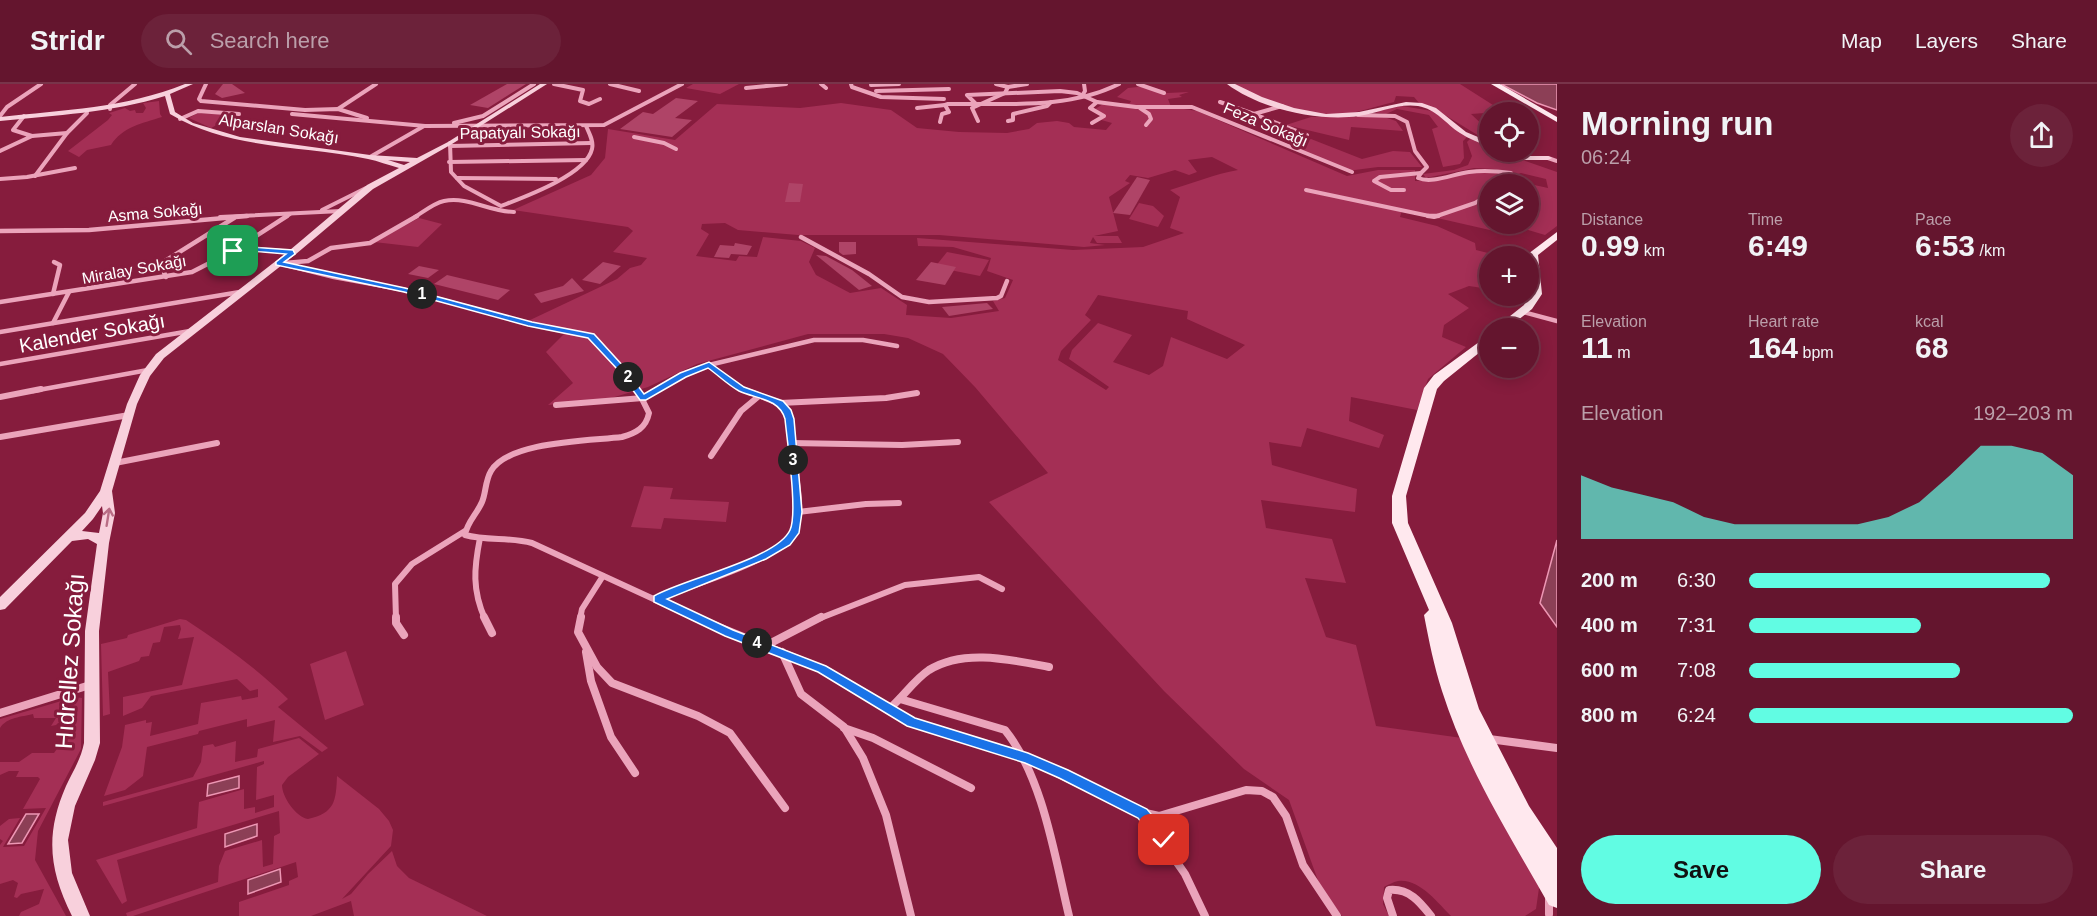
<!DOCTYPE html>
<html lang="en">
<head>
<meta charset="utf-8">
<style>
	body { margin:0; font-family:Helvetica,sans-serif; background:#6c223a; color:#f1f3f6; height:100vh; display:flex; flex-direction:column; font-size:22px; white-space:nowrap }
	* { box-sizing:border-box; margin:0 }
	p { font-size:20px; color:#bb9faa }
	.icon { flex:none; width:33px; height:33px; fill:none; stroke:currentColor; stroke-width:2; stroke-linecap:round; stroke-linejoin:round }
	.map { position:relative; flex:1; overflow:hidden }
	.details { display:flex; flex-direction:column; background:#64152e; width:540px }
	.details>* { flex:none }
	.tools { position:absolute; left:1479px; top:18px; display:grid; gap:12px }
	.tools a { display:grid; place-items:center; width:60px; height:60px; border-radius:50%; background:#64152e; box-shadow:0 3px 15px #0003,0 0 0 2px #78344a; font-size:30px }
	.pin { position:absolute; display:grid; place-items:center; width:51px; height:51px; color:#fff; margin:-26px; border-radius:12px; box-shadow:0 3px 9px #0006 }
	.km { position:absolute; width:30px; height:30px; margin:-15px; border-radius:50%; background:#222; color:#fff; font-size:16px; line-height:30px; text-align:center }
	.round { display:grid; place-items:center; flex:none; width:63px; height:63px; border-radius:32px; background:#6c223a }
	.headline { display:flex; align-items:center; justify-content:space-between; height:102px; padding:0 24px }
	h1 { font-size:33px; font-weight:800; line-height:45px }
	.stats { display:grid; grid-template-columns:repeat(3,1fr); gap:9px; height:102px; padding:6px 24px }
	.stats div { display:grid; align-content:center }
	.stats b { font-size:30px; font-weight:800 }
	.stats small { font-size:16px; font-weight:400 }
	.stats p { font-size:16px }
	.chart { height:168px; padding:12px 24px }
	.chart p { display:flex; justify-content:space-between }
	.chart svg { width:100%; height:108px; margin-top:6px; fill:#61fce3; opacity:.7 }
	.button { display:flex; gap:12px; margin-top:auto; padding:12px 24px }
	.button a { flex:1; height:69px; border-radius:36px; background:#61fce3; color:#111; font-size:24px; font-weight:800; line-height:69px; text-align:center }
	.button a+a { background:#6c223a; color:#f1f3f6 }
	ul { padding:0 24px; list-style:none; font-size:20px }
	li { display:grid; grid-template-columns:96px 72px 1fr; align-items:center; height:45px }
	li i { height:15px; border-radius:8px; background:#61fce3 }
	header { display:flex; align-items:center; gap:36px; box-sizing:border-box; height:84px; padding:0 30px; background:#64152e; border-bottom:2px solid #78344a }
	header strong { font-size:28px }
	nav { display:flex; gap:33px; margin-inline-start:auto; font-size:21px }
	.search { width:420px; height:54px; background:#6c223a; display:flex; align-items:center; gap:15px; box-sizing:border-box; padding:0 21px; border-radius:33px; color:#bb9faa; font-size:22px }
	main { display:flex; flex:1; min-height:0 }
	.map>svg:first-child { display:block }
	.green { fill:#a42f55; fill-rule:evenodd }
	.water { fill:#8c3f56; stroke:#ed97b4; stroke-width:1.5 }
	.building { fill:#af4467 }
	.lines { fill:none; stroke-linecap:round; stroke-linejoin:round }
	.street-far3 { stroke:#eba4bb; stroke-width:4 }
	.street-far2 { stroke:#eba4bb; stroke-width:4.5 }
	.street-far1 { stroke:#eba4bb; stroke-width:6 }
	.street { stroke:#eba4bb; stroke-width:8 }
	.secondary { fill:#f8d0dc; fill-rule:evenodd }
	.primary { fill:#ffe8ee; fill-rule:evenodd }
	.oneway { stroke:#b96d85 }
	.route { fill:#1a73e8; stroke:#fff; stroke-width:1.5 }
	.labels { text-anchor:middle; stroke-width:6; stroke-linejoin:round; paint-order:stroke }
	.far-street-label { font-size:16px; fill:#fff; stroke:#861c3d }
	.street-label { font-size:20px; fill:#fff; stroke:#861c3d }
	.near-street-label { font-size:24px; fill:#fff; stroke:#861c3d }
</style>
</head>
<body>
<header>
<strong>Stridr</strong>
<div class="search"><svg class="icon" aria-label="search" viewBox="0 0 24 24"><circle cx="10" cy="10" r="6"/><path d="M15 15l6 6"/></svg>Search here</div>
<nav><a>Map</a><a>Layers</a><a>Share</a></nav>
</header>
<main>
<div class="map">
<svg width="1557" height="832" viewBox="0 0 1557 832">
	<rect width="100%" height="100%" fill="#861c3d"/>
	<g class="green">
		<path d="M693,0H739L720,10L686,4Z"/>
		<path d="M1234,0H1460L1493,21L1499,28L1471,30L1489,47V58L1435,25L1420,20L1414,13L1396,12L1394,18C1370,24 1343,34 1317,31C1294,29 1254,11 1234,0Z"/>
		<path d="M1147,2L1167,9L1189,8L1179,11L1182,13L1168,15L1171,23L1197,27L1347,92L1378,86H1415V97C1441,99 1502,72 1520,98L1548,104L1546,95L1521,89L1518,90L1494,85L1474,84L1426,94L1423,90L1454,86L1468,81L1472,72L1467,58L1471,54L1489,62L1490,68H1500L1557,88V142L1545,151L1512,141L1503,149L1402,126L1400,133L1437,142L1475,159L1476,166L1500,172H1490L1489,205L1469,202L1448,210L1469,224L1444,241L1442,253L1466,263L1428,295L1417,326L1351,313L1349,337L1384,351L1379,364L1307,344L1301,363L1269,358L1272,381L1357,405L1355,428L1261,416L1266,444L1332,455L1346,499L1305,494L1326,553L1356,561L1376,642L1462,654L1540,797L1536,825L1525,832H1451C1438,819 1419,794 1398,797C1393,798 1388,801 1384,803L1383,820L1389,832H1342L1320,802L1289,716L1244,685L1164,607L989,418L1048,389L975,303L943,270L908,254L884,250H808L697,280L648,303L608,315L548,321L573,299L546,268L568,246L528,237L617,195L630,184L641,181L647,174L613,168L633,147L628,143L513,126L591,91L605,74L608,45L675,56L717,20L800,24L841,19L891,26L917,44L959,48L1007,49L1029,45L1037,39L1057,37L1069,39L1074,43L1106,46L1112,39L1098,35L1104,33L1092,27L1103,20L1130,19L1131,17L1117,13L1128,4ZM1212,73L1238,86C1215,90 1193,99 1170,106L1180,113L1170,144L1184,149L1143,163L1073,166L917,154L918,162L953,163L991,174L987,187L1013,196L1005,214L993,217L999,227L951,234L906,231L907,221L881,204L850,209L816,191L809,178L815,164L801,157L763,153L757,173L739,172L736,177L696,172L709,150L701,145L702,140L725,139L738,146L798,151H939L1084,163L1105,161L1090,159L1093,153L1097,159H1122L1118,152H1094L1118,147L1109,113L1130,99L1125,97L1130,91L1148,94L1175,86L1189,91L1197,88L1188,76ZM1490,100H1528V140H1490ZM1098,211L1188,227L1187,235L1245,261L1227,275L1171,253L1163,282L1149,291L1113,278L1132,251L1098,239L1072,266L1069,275L1109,303L1106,306L1058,276L1061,267L1091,236L1085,231Z"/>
		<path d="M159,17L160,30L162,33C143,39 122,43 111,61L87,66L79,73L68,67L108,36L112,31L109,29L125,24L130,27L135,26L136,29H143L146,24L143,19Z"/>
		<path d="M1402,22L1432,27L1468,52L1463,57L1464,74L1460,80L1443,83L1432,45L1438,43L1429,31L1397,25L1386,30L1373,28Z"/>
		<path d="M198,29L235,31L211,44L189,34Z"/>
		<path d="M1311,33H1384L1396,37L1403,47L1351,43L1349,56L1286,41Z"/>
		<path d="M1311,55L1362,75L1393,67L1410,68L1422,83H1378L1347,87L1294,64Z"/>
		<path d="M1139,119L1153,122L1164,132L1158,143L1129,135Z"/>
		<path d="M419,134L442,140L418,163L374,158Z"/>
		<path d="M947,168L989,176L980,192L935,183Z"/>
		<path d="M644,402L673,404L670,415L729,418L726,438L664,434L661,445L631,443Z"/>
		<path d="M180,535L186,536C222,560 257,584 288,615L278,623L328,664L322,668L300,652L273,658L275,636L247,643V635L199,647L198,650L147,663L143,692L125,706L104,712L122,663L125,641L146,636V639L152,638L150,652L198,640L201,619L241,612L242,616L258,613V605L250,607L237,595L151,612L142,624L123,632V613L182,601L194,553L178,555L181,545L180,541L164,543L160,558L153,559L149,572L141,573L139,577L108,588L110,630L103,632L101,560L127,554L128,551Z"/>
		<path d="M346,567L364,621L325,636L310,580Z"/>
		<path d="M75,613L82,614L81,665L38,747L35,776L66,832H19L21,828L39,820L44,805L21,810L17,814L14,813L18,799L13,796L0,800V761L3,757L0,755V742L9,735L20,734L3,763L24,762L46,724L23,725L40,695L38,693H16L19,687H9L0,691V678H19L32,669H54L73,642H70L71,639H58L56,641L51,642L56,634H34L33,630C22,633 7,633 0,644V635Z"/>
		<path d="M299,654L319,670L288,693L282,701C282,713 296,733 308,735C335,729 336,717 337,692L379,725L389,737L393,746L391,762L342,815L351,810L368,790L392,767L397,782L409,794L487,832H354L351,817L311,832H239V818L289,801V797L298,793L296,778L133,832H127L126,829L218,798L219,782L225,767L262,756L263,783L273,780L274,752L280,749L279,727L117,776L127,817L122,820L96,776L197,744L199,718L244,705V725L255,723V729L274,723V711L256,716L257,683L264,680V677L103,722V718L193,693L201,678L203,662L213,660L215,663L236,657L235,678L257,673L258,665Z"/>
	</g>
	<g class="water">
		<path d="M1501,0H1557V26L1537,19Z"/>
		<path d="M1557,456V543L1540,519Z"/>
		<path d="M239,692V704L207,712L208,700Z"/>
		<path d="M26,730H39L22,759L8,760Z"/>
		<path d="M257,740V752L225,763V750Z"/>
		<path d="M280,785L281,798L248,810V796Z"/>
	</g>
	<g class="building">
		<path d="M223,0H232L245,9L222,14L215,10Z"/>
		<path d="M507,0H526L488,24L470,21Z"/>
		<path d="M676,14L698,17L675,34L692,36L672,53L620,45L643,28L653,30Z"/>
		<path d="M1137,93L1150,96L1130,131L1113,129Z"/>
		<path d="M789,99L803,100L800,118H785Z"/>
		<path d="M839,158H856V170L843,171L839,168Z"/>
		<path d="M735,159L752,162L747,171L731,170L729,174L714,173L720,161L734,162Z"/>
		<path d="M816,171L826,172L852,186L872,202L859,206Z"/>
		<path d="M603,178L621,182L600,200L582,196Z"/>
		<path d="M931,178L956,183L945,201L916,196Z"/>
		<path d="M419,182L439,186L428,194L408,190Z"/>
		<path d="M447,191L510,206L498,216L434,200Z"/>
		<path d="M572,194L584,207L541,219L534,210L563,202Z"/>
		<path d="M987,219L993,225L949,232L942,223Z"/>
	</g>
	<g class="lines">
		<g class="street-far3">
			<path d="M206,0L199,15L201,17L305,26L338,25L367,34"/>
			<path d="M554,0L583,6L580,17L589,20L600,15"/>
			<path d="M610,0L639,7"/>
			<path d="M821,0L826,4"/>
			<path d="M851,0L852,3L881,13L944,15"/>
			<path d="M1138,0L1164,9"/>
			<path d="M871,1L899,0"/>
			<path d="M1008,3L1027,0"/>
			<path d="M746,4L786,0"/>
			<path d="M876,7L949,5"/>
			<path d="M1082,12L1085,7L1084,0"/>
			<path d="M1097,18L1136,23H1192L1352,88"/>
			<path d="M1220,18L1254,30L1282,22"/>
			<path d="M975,19L967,11L1060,7L1077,9L1097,18L1090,24L1104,32L1092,39"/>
			<path d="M917,24L945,21"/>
			<path d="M1140,24L1149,30L1151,35L1146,41"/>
			<path d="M110,25V21L135,0"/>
			<path d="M338,25L376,0"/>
			<path d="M292,30L425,42L604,41L682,0"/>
			<path d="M1254,30L1307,51"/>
			<path d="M1358,31L1395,32L1407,38L1415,67L1427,83L1421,89"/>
			<path d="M0,32L7,23L41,0"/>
			<path d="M180,35L198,27L239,30"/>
			<path d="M978,37L972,24L1005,9L1008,3L996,0"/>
			<path d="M1008,37L1013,36V30L1047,22L1051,18"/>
			<path d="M940,38L942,30L949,28L945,21L948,20C1005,19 1067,26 1119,0"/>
			<path d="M454,39L483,32L534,0"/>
			<path d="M32,52L67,49"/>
			<path d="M634,53L664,59L676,65"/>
			<path d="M450,59L451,88L464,102L501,122C524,113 586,91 592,65C594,57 589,49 586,42"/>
			<path d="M450,62L591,59"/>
			<path d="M0,67L32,52L13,46L24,32"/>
			<path d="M370,73L424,42"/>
			<path d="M1548,74L1557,77"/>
			<path d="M449,78L586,76"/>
			<path d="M35,92L67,49L87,29"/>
			<path d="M457,94L556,95"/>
			<path d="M0,95L27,93L75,84"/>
			<path d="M1306,106L1434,133L1475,119L1490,110"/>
			<path d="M1404,106H1391L1374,97L1380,93L1421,89L1418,94C1432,100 1453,90 1469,88C1483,86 1497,87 1511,89L1507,100"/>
			<path d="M322,126L366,104"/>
			<path d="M220,133L341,127"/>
			<path d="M285,133L290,130"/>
			<path d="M415,133C423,128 434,119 444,117C468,112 490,128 514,128"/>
		</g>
		<g class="street-far2">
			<path d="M1428,132H1438"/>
			<path d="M0,147L89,146L247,132"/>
			<path d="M801,153L869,190L902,213L929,218L997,214L1001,212L1007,197"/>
			<path d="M238,164L293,168"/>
			<path d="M278,179L334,193L405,206L531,240L591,252L638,307"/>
			<path d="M285,179L308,177L331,164L370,159L417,132"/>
			<path d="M166,193L163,186L165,177L234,134"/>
			<path d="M53,210L60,181L54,178"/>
			<path d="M0,218L192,188L233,167L287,132"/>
			<path d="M1523,228L1557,237"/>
			<path d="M53,239L69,208"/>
			<path d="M0,248L240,208"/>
			<path d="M0,280L190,247"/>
			<path d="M709,281L746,307"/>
			<path d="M33,307L148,286"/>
			<path d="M655,307L683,291L709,281L814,256H863L897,262"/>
		</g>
		<g class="street-far1">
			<path d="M637,305L649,329C646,344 636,349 622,353C589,357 509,357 491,387C485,397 486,409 482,418C477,430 467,438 465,451C487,457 510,453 532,459L697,535"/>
			<path d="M0,313L41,305"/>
			<path d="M780,319L886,314L917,309"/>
			<path d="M556,321L643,314L658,305"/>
			<path d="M0,353L129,331"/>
			<path d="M791,359L902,361L958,358"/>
			<path d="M711,372L741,327L759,312"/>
			<path d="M115,379L217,359"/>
			<path d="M798,428L866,420L899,419"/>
			<path d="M480,454C474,484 472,506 485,535"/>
			<path d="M658,515C690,500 788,476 797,441C803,420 795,394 794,372C791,319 790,323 742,305"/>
			<path d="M396,535L395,500L412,480L465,447"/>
			<path d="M580,535L582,525L603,492"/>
			<path d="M818,535L905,501L979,493L1002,505"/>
		</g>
		<g class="street">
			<path d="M396,533V539L404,551"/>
			<path d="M484,533L492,549"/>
			<path d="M581,533L578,548L597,583L612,599L698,632L730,649L785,724"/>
			<path d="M694,533L822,585L911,638L1028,675L1132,726L1159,732L1246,706L1262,707L1273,713L1286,732L1303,781L1337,832"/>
			<path d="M765,562L821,533"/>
			<path d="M586,568L591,597L611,653L635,689"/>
			<path d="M782,568L801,610L844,643L863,674L886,731L911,832"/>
			<path d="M900,615L1005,646C1043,693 1055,774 1069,832"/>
			<path d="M889,625C903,613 914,596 929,586C964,564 1012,576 1049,583"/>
			<path d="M0,629L90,601"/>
			<path d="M844,644L873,654L971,704"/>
			<path d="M1489,655L1557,664"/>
			<path d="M1143,730L1185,790L1205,832"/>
			<path d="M1549,813V830"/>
			<path d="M1393,832L1387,814L1389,806C1409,804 1420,818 1431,832"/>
		</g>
		<g class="secondary">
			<path d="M185,0H193L170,10L175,28L193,39L240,53L370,71L417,74L448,58L540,0H547L452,60L373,105L296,170L164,274L150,292L137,320L112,407L115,429L109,459L99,547L100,659L95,676L75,722L68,756L72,789L90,832H72C49,786 45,750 66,702C73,687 81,675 84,659L85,547L97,460L88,455L72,457L5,525L0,526V513L85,429L100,407L127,320L140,291L156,270L290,166L367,101L399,84C388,81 378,77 368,75C300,61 231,66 170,30L165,12C111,29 56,31 0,37V33C63,26 126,24 185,0ZM388,76L410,78L404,81ZM102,422L103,429L99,449L82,447L93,435Z"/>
			<path d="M1227,0H1235L1262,13L1294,24L1326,30L1359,28L1406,18L1422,19L1436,24L1466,48L1490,58V63C1480,59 1469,55 1460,49C1446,40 1436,25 1418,22C1398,19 1379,29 1359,32C1319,38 1260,25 1227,0Z"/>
			<path d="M1499,68H1508L1521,72H1548L1552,74L1548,76H1520Z"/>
		</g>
		<g class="primary">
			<path d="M1491,0H1500L1557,33V38Z"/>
			<path d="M1557,148V156L1538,171L1542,210L1532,225L1508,244H1495L1524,221L1530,210L1528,170Z"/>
			<path d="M1490,250V260L1444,297L1437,305L1406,412L1408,439L1452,539L1479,625L1529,722L1557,764V824L1549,821C1510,752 1466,683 1442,607C1434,582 1429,557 1424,531L1429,526L1392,439V412L1424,304L1434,291Z"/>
		</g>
	</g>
	<defs><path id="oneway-shaft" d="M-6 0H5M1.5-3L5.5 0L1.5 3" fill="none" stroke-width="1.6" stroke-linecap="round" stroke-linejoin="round" transform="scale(1.5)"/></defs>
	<use class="oneway" href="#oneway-shaft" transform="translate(108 433) rotate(-81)"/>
	<path class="route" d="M238,162L293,166L295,170L284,178L405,204L532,238L594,250L624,283L644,310L680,289L709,278L744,303L783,317L791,326L794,335L802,428L799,449L790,461L766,475L667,515L733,546L826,582L915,634L1028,669L1068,686L1147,725L1169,752L1171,756L1169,761L1164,763L1159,761L1138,734L1059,694L1025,679L907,642L818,588L725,552L654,518V512C683,495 777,475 790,446C798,429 787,357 785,335C779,314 756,315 739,307C728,301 718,291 708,284L686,293L646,316H640L619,287L588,254L528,242L404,208L276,181V178L286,170L239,166L231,169V166Z"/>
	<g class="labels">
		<g class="far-street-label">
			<text transform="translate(1266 40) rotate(23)" y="6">Feza Sokağı</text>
			<text transform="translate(279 44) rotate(9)" y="6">Alparslan Sokağı</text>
			<text transform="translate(520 48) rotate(-1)" y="6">Papatyalı Sokağı</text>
			<text transform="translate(155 128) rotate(-5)" y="6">Asma Sokağı</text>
			<text transform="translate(134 185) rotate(-10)" y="6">Miralay Sokağı</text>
		</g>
		<g class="street-label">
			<text transform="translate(92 249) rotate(-10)" y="7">Kalender Sokağı</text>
		</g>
		<g class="near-street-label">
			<text transform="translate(70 577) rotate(-86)" y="8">Hıdrellez Sokağı</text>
		</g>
	</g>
</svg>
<div class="tools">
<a><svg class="icon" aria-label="locate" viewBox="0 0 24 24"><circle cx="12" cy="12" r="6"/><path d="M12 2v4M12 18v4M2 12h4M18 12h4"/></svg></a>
<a><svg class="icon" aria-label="layers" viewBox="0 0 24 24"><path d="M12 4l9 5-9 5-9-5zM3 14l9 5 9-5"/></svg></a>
<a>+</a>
<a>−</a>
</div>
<div class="pin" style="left:233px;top:167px;background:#1e9e55"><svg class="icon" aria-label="arrive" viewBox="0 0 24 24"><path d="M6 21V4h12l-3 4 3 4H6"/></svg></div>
<div class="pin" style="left:1164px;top:756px;background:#d93025"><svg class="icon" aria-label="check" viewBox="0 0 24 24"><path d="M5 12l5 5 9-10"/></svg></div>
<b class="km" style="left:422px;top:210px">1</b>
<b class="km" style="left:628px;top:293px">2</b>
<b class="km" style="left:793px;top:376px">3</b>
<b class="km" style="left:757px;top:559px">4</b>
</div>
<section class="details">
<div class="headline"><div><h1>Morning run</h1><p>06:24</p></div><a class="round"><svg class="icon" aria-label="share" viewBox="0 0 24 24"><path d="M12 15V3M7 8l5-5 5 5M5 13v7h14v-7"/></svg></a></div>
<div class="stats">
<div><p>Distance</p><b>0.99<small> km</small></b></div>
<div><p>Time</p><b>6:49</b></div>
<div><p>Pace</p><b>6:53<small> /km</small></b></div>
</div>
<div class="stats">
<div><p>Elevation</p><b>11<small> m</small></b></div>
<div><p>Heart rate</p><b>164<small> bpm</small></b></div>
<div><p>kcal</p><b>68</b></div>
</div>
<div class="chart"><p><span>Elevation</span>192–203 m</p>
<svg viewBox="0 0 160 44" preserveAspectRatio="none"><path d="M0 44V18L10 23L20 26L30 29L40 35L50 38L60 38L70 38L80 38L90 38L100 35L110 29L120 18L130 6L140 6L150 9L160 18V44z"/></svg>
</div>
<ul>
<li><b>200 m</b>6:30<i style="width:93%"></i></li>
<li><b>400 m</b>7:31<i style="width:53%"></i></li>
<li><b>600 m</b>7:08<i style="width:65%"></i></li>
<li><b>800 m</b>6:24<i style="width:100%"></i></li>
</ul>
<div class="button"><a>Save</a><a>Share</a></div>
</section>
</main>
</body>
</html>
